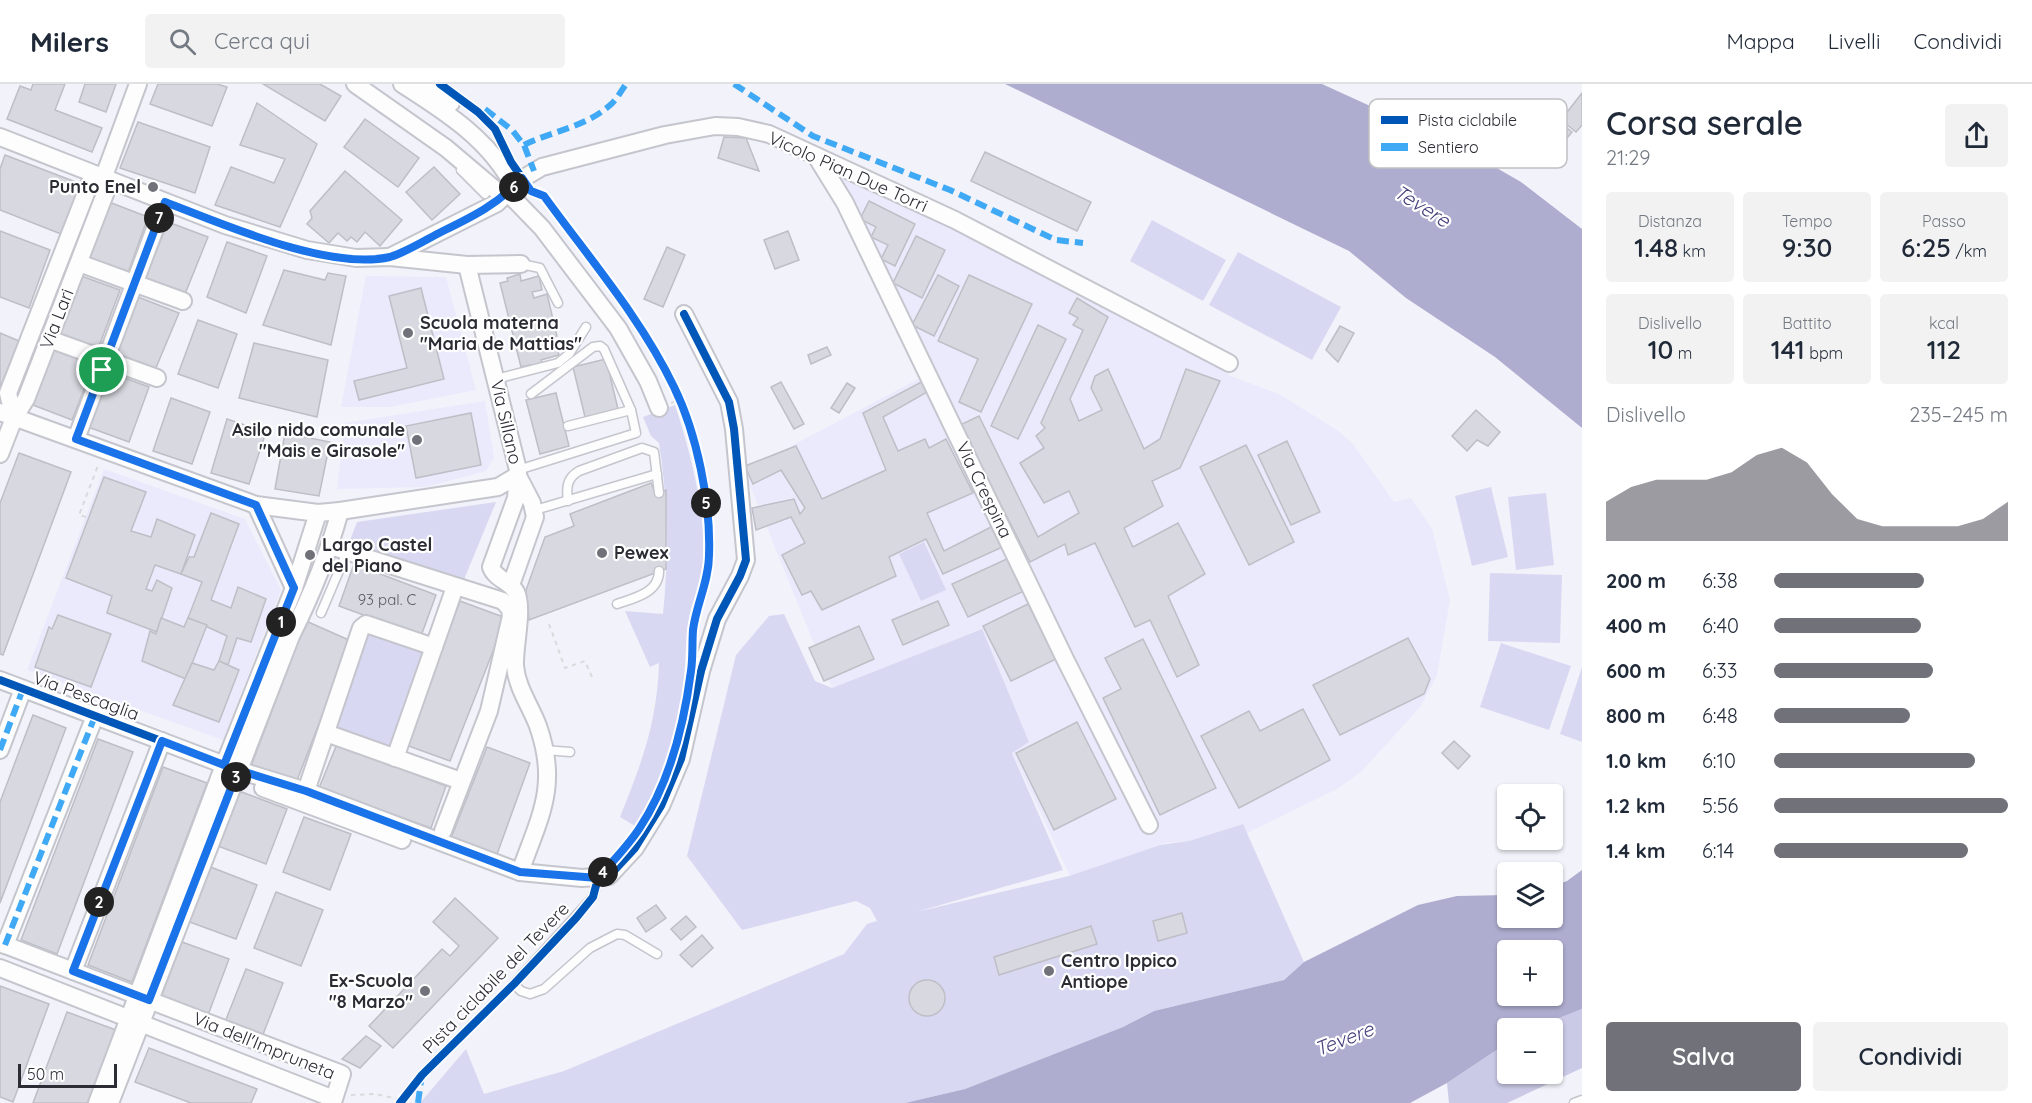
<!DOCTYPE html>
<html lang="it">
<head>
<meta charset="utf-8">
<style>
	body { margin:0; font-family:Quicksand,sans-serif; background:#f2f2f3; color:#1f2937; height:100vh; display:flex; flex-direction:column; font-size:22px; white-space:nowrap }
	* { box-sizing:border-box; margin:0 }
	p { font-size:20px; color:#747a83 }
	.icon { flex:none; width:33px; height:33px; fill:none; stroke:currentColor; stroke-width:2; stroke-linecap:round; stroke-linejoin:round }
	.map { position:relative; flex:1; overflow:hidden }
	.sheet { display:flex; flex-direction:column; background:#fff; width:450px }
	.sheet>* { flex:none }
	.buttons { position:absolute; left:1497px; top:700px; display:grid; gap:12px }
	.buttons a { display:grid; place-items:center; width:66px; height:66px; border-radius:6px; background:#fff; box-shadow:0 2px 4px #0004; font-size:30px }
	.scale { position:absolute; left:18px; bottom:15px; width:99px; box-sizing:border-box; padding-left:6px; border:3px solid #2c2c35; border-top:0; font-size:16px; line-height:21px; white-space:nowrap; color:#2c2c35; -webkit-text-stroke:4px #fff; paint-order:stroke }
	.pin { position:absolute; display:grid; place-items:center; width:51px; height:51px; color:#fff; margin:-26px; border:3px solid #fff; border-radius:50%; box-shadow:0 2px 6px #0007 }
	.km { position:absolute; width:30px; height:30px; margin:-15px; border-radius:50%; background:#222; color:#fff; font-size:16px; line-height:30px; text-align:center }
	.round { display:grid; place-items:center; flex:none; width:63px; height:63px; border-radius:6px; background:#f2f2f3 }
	.summary { display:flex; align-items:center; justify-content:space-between; height:102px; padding:0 24px }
	h1 { font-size:33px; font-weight:600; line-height:45px }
	.figures { display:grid; grid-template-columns:repeat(3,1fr); gap:9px; height:102px; padding:6px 24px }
	.figures div { display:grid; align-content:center; border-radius:6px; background:#f2f2f3; text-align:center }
	.figures b { font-size:26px; font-weight:600 }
	.figures small { font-size:16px; font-weight:400 }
	.figures p { font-size:16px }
	.chart { height:168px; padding:12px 24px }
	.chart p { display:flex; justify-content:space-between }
	.chart svg { width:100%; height:108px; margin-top:6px; fill:#71717a; opacity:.7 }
	.primary-button { display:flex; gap:12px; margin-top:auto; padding:12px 24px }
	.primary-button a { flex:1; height:69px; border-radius:6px; background:#71717a; color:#fff; font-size:24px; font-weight:600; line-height:69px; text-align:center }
	.primary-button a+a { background:#f2f2f3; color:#1f2937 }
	ul { padding:0 24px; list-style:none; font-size:20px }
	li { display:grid; grid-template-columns:96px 72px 1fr; align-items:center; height:45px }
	li i { height:15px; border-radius:8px; background:#71717a }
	header { display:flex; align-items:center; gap:36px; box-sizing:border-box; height:84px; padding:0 30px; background:#fff; border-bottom:2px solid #e0e1e3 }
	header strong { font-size:28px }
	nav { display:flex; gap:33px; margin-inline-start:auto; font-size:21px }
	.search { width:420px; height:54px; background:#f2f2f3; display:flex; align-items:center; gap:15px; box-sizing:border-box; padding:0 21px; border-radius:6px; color:#747a83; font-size:22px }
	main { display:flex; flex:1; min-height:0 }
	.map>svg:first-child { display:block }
	.built { fill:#ebeafd }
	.green { fill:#d8d8f2 }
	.forest { fill:#cac9e6 }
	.water { fill:#aeadcf; fill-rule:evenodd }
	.building { fill:#d8d8e0; stroke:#bebec6; stroke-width:1.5 }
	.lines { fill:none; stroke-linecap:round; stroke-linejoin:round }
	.service-casing { stroke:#c5c5cd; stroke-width:11 }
	.minor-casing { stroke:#c5c5cd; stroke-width:20 }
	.path { stroke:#dadadd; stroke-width:2; stroke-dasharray:4.5 4.5; stroke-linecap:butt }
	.service { stroke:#fdfdfe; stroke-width:8 }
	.minor { stroke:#fdfdfe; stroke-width:16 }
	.quiet { stroke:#3fa9f5; stroke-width:6; stroke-dasharray:12 6; stroke-linecap:butt }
	.cycleway-casing { stroke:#fff; stroke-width:11 }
	.cycleway { stroke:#0057b8; stroke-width:8 }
	.route-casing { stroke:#fff; stroke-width:12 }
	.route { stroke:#1a73e8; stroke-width:8 }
	.poi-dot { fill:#71717a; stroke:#fff; stroke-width:2 }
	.labels { text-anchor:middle; stroke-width:4.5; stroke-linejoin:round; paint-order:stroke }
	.number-label { font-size:15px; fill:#5a5a62 }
	.street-label { font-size:18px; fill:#2c2c35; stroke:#fff }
	.poi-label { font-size:18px; font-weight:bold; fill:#2c2c35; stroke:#fff; text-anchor:start }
	.water-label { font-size:20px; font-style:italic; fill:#49427d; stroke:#fff }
	.key { fill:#fff; stroke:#c0c0c2; stroke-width:1.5 }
	.key-label { font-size:16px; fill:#2c2c35 }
</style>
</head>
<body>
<header>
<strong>Milers</strong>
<div class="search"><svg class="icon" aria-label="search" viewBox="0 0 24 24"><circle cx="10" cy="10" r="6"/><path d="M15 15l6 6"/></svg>Cerca qui</div>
<nav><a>Mappa</a><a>Livelli</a><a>Condividi</a></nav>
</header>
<main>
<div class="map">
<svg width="1582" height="1019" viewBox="0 0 1582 1019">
	<rect width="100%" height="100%" fill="#f2f2fa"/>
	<g class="built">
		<path d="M851,80L1235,276L1228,291L1281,311L1340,348L1353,360L1394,418L1411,414L1432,445L1450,516L1437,591L1421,622L1362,687L1337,705L1247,749L1242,740L1189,757L1165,759L1070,792L1012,668L981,545L832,604L744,387L922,293L833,112Z"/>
		<path d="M366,192L446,193L476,306L390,323H341Z"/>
		<path d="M485,317L494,374L486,387L426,403L337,405L345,339Z"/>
		<path d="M104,385L245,435L281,506L223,656L27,586Z"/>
	</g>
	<g class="green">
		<path d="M1152,136L1226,176L1203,217L1130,177Z"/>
		<path d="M1238,168L1341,223L1312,276L1209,221Z"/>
		<path d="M675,321C690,367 702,415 705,464C707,490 693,511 689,535C685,558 686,581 683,604C676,650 660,702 635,742L620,733C642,678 657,639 659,579L650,583L625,527L663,530C669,471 668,417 659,359L651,352L643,333Z"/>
		<path d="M1491,403L1508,473L1472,482L1455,412Z"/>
		<path d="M1546,409L1554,481L1516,486L1508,413Z"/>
		<path d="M496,418L463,498L349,459L357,438Z"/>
		<path d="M924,458L946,506L921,517L899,470Z"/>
		<path d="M1490,489L1562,491L1560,559L1488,557Z"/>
		<path d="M784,530L815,597L832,604L982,545L1029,658L1012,669L1063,786L916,828L1069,792L1160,761L1189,757L1243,740L1304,878L1284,896L1154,927L1123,943L965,1005L905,1019H420L466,965L484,1010L564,987L844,870L867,840L877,837L870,824L856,817L742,846L687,772L736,571L769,532Z"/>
		<path d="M365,546L426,567L391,663L331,642Z"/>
		<path d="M1501,559L1571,582L1549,646L1480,623Z"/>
		<path d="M1582,583V658L1560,650Z"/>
	</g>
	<path class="forest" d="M1582,925V984L1507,1019H1449L1447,999L1507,959L1508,990H1552V945H1531Z"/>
	<g class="water">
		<path d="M1005,0H1322L1462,64L1521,98L1582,145V344L1495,273L1406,214L1349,167Z"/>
		<path d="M1582,786V925L1531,945H1508L1507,959L1447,999L1410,1019H905L965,1005L1123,943L1154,927L1284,896L1304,878L1418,821L1457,812L1507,811L1508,834H1552L1553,802L1567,797ZM1508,867H1552V912H1508Z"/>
	</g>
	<g class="building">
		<path d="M33,0H65L55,26L102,44L92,68L7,35L20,2L31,6Z"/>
		<path d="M85,0H116L106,28L79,18Z"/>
		<path d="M158,0H217L227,3L212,42L150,20Z"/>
		<path d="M263,0H320L341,12L325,37Z"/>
		<path d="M1582,9V41L1576,48L1561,36Z"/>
		<path d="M257,19L317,60L280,143L215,121L231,83L274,99L285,75L240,61Z"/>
		<path d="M365,35L419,74L398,103L344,63Z"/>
		<path d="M1557,36L1572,48L1562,60L1547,49Z"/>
		<path d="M138,38L210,63L195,109L120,84Z"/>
		<path d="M724,53L746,54L759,87L718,74Z"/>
		<path d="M985,68L1091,118L1077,147L971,97Z"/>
		<path d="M5,71L81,100L61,150L0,126V85Z"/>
		<path d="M434,83L460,110L432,136L406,108Z"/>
		<path d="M345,87L402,136L380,162L365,148L357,158L351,153L347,157L338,149L329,159L307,140L312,134L310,127Z"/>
		<path d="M869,117L915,140L895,182L881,175L888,161L871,153L876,143L860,135Z"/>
		<path d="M109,118L148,133L128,189L88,174Z"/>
		<path d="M168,138L208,153L185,210L145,195Z"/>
		<path d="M0,147L50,166L29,224L0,213Z"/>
		<path d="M788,147L799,176L775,185L764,156Z"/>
		<path d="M916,152L945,166L922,214L893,199Z"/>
		<path d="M227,158L267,172L246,229L207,213Z"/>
		<path d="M667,163L685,171L663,223L644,215Z"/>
		<path d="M284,186L325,196L328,189L346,192L331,261L263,241Z"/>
		<path d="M520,190L521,197L539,192L542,206L532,208L534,214L547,210L557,252L545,255L546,261L556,258L559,271L541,276L543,281L531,285L530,281L521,283L500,199L508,197L507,194Z"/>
		<path d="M938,191L959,202L934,252L912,241Z"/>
		<path d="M969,191L1032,220L981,328L959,318L978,275L938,257Z"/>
		<path d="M81,192L120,206L98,265L59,250Z"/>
		<path d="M421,204L444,295L359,316L354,297L407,284L389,212Z"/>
		<path d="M138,213L179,229L155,286L117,271Z"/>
		<path d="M1077,214L1108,233L1070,315L1079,337L1102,326L1091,304L1095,292L1108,285L1144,365L1160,355L1186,285L1220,297L1180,384L1152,397L1163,422L1124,444L1133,463L1178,439L1205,490L1168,512L1199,581L1177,593L1150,536L1135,543L1095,459L1068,471L1065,460L1030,478L960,341L979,332L1038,453L1079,429L1069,407L1044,419L1020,379L1044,364L1036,352L1045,344L1041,339L1083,246L1073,241L1078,234L1069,229Z"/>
		<path d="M198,236L237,250L218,304L178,290Z"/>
		<path d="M1038,241L1066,255L1018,355L991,342Z"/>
		<path d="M1340,242L1354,249L1338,278L1326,266Z"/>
		<path d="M0,249L19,257L0,304Z"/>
		<path d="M254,259L328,276L317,333L239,314Z"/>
		<path d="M827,263L831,271L811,280L808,271Z"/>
		<path d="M54,266L94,280L72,336L33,321Z"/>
		<path d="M606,275L618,325L585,333L573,283Z"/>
		<path d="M108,288L149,303L129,358L88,343Z"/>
		<path d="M925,296L929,307L883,333L898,367L925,355L929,364L946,355L973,409L927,429L944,467L995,441L1007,461L943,490L926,455L889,473L896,492L822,526L811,507L802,511L782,471L805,459L791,433L756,446L752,424L794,415L800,430L805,424L781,386L753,400L745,382L796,362L822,415L886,386L863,329Z"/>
		<path d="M781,298L804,340L794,345L771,303Z"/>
		<path d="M847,299L855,304L839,329L831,324Z"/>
		<path d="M556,309L569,362L540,370L526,316Z"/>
		<path d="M171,314L210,328L192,380L153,367Z"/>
		<path d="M1476,326L1500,348L1488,362L1477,356L1467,367L1452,352Z"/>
		<path d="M471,329L481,381L416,394L406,342Z"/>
		<path d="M227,335L266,348L249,400L211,389Z"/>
		<path d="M285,349L330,358L319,412L275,405Z"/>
		<path d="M1287,357L1320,428L1291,441L1258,371Z"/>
		<path d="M1246,361L1294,458L1249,481L1200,383Z"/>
		<path d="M19,369L71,388L3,571L0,570V419Z"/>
		<path d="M104,393L146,408L131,447L151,453L157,435L195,451L181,490L155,481L146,505L152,507L157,496L172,504L157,548L107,529L112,512L66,494Z"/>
		<path d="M651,399L656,410L666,406V485L529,536L526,506L545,453L574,442L570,430Z"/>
		<path d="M211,429L239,440L211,516L231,524L238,503L266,515L251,558L237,554L228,581L219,577L227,552L188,534L202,498L181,490L189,473H194Z"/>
		<path d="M1009,474L1024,507L968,533L952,500Z"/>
		<path d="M354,480L436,511L421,552L339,522Z"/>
		<path d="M460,517L506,534L450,677L406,661Z"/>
		<path d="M938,517L949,541L903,561L892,536Z"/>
		<path d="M1028,520L1056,575L1011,597L983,542Z"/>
		<path d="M58,531L111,550L91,603L35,583L49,543L52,545Z"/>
		<path d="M161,534L184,543L188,534L207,541L186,595L142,577L150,547L156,550Z"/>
		<path d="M306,537L351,557L296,699L251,682Z"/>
		<path d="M859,542L874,575L824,597L809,564Z"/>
		<path d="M1408,554L1430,595L1424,610L1340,651L1313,601Z"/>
		<path d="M1143,555L1216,704L1160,731L1103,614L1121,605L1105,574Z"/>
		<path d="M219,577L239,586L219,638L173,621L192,579L214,586Z"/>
		<path d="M1303,625L1330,676L1239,724L1201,652L1249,627L1260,647Z"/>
		<path d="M33,631L66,644L0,819V718Z"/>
		<path d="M1077,638L1116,715L1054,746L1016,669Z"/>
		<path d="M98,655L133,668L57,870L21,856Z"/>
		<path d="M1454,657L1470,672L1458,685L1442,669Z"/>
		<path d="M337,660L446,702L431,744L319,704Z"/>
		<path d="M487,663L530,679L496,773L451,754Z"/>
		<path d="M163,683L207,699L132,898L88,881Z"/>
		<path d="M239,707L287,725L266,780L218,762Z"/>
		<path d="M304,733L351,750L330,806L283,788Z"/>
		<path d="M208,782L257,801L236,855L187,837Z"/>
		<path d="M276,808L323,826L301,882L254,864Z"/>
		<path d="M455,814L498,854L393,964L369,942L442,865L450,872L459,862L433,838Z"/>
		<path d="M656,821L666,834L646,848L637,834Z"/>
		<path d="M1182,829L1187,849L1158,857L1153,837Z"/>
		<path d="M686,832L696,843L681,856L671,845Z"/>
		<path d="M1091,842L1097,860L999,891L994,873Z"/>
		<path d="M702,851L713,864L692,883L680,871Z"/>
		<path d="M182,858L229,875L208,931L161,913Z"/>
		<path d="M246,885L283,899L262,953L225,938Z"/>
		<circle cx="927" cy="914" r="18"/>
		<path d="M0,902L49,920L13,1018L0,1013Z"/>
		<path d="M67,928L116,946L88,1019H33Z"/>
		<path d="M366,952L381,962L360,984L342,975Z"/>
		<path d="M149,964L257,1005L251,1019H191L135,998Z"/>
	</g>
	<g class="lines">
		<g class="service-casing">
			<g id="service">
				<path d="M461,86L485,110"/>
				<path d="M521,180L540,184L558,219"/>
				<path d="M496,295L558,279L569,270L586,243"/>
				<path d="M568,342L631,326"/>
				<path d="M518,386L636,349L631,326L604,265L600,262L593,263L531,310"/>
				<path d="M568,417C566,403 567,394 579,387L642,364L654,368L659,409"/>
				<path d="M535,426L657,390"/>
				<path d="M617,520C634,514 659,509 659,487"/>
				<path d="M321,529L347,468"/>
				<path d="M545,666L570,668"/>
				<path d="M598,794L593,813L514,900L521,907L530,910L544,905L590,864L617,850L625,851L657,870"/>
				<path d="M1574,1019L1582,1016"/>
			</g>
		</g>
		<g class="minor-casing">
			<g id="minor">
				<path d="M355,0L446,64L504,113"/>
				<path d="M402,0C446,28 490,56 514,103"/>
				<path d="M424,0L451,19"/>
				<path d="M0,53L225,141L307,166L356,174L390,173L467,181L521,180"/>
				<path d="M816,72L845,119L1065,575L1149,741"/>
				<path d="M103,95L138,0"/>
				<path d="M508,109L542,144L618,244L648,297L659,324"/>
				<path d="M390,173L497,119L522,95L542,83L665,51L715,42L738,43L769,50L955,136L1229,279"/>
				<path d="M79,179L183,217"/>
				<path d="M467,181L518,386L516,414L491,483C495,495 510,497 516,508C524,525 514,562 515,582C517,604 530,621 538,642C559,702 540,732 520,788"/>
				<path d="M49,255L157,294"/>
				<path d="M0,328L256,421L318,429L340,427L498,403L518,391"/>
				<path d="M14,334L8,309L93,91"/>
				<path d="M76,355L165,118"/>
				<path d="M0,370L14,334L26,315L110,97"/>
				<path d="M256,421L294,504"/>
				<path d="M330,462L503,517L510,525L511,532L489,627L443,747"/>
				<path d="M511,501L535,433L532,419L518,392"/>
				<path d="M0,596L238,686L306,707L520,788L582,794L609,792L635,764L661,722L681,675L701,587L717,535L740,492L746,476L734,345L729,318L684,230"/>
				<path d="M326,649L461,697"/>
				<path d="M0,666L23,605"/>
				<path d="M395,674L455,503"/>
				<path d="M263,704L402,756"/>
				<path d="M306,707L361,544L366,540L434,563"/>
				<path d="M0,859L342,990L334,1015L0,884"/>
				<path d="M5,861L95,632"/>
				<path d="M73,887L162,657"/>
				<path d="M97,1019L224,681L294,504L318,429"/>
				<path d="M110,1019L291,552C311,512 328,471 340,427"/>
			</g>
		</g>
		<g class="path">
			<path d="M671,319L680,316"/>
			<path d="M86,433L79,431L99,379"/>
			<path d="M549,540L565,584L585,577L592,593"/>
			<path d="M351,1011L376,1010L402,1016"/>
		</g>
		<use href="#service" class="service"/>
		<use href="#minor" class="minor"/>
		<g class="quiet">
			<path d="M734,0L813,52L950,106L1056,156L1083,159"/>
			<path d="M485,25L512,46L524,61L534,87"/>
			<path d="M524,61C552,47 585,43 609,22C616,17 621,7 626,0"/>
			<path d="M0,666L23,605"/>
			<path d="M5,861L95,632"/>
			<path d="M73,887L162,657"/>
			<path d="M418,1019L421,997"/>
		</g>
		<g class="cycleway-casing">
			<g id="cycleway">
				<path d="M440,0L478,28L495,45L511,78L529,104L545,112C589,174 643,235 675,305C697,352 710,418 709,470C709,494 698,517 694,541C691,559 693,578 690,596"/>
				<path d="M0,596L238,686L306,707L520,788L582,794L609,792L635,764L661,722L681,675L701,587L717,535L740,492L746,476L734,345L729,318L684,230"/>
				<path d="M400,1019L422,991L514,900L576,834L593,813L598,794L604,787"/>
			</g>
		</g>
		<use href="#cycleway" class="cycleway"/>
	</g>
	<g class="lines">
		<g class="route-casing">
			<path id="route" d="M522,94L531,107L544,112C589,174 641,234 674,303C697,350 711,419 709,471C709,497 696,521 693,546C692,560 693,574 691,587C684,641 669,700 639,745C627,763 612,778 598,794L520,788L306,707L238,686L149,916L73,887L162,657L224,681L294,504L256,421L76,355L165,118C223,140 328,187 390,173C407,168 427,155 443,147C474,132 498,120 522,94Z"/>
		</g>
		<use href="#route" class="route"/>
	</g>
	<g class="poi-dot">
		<circle cx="153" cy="103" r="6"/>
		<circle cx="408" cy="249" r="6"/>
		<circle cx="417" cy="356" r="6"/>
		<circle cx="602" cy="469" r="6"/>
		<circle cx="310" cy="471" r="6"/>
		<circle cx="1049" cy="887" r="6"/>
		<circle cx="425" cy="907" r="6"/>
	</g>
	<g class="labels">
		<g class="number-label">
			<text x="387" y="521">93 pal. C</text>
		</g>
		<g class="street-label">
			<text transform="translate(848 88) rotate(24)" y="6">Vicolo Pian Due Torri</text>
			<text transform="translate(57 235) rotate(-69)" y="6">Via Lari</text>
			<text transform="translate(506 338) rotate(77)" y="6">Via Sillano</text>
			<text transform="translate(984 406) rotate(64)" y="6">Via Crespina</text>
			<text transform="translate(86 612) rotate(20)" y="6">Via Pescaglia</text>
			<text transform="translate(496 894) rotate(-46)" y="6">Pista ciclabile del Tevere</text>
			<text transform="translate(264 962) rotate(22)" y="6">Via dell'Impruneta</text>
		</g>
		<g class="poi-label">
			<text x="141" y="109" text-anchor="end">Punto Enel</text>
			<text x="420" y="245">Scuola materna<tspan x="420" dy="21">"Maria de Mattias"</tspan></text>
			<text x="405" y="352" text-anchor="end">Asilo nido comunale<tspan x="405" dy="21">"Mais e Girasole"</tspan></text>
			<text x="322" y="467">Largo Castel<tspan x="322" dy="21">del Piano</tspan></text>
			<text x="614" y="475">Pewex</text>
			<text x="1061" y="883">Centro Ippico<tspan x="1061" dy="21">Antiope</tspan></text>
			<text x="413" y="903" text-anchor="end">Ex-Scuola<tspan x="413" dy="21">"8 Marzo"</tspan></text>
		</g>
		<g class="water-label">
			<text transform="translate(1422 122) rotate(32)" y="7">Tevere</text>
			<text transform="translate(1344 955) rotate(-21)" y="7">Tevere</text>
		</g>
	</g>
	<rect x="1369" y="15" width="198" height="69" rx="9" class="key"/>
	<rect x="1381" y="32" width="27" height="8" fill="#0057b8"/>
	<rect x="1381" y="59" width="27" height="8" fill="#3fa9f5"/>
	<g class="key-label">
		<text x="1418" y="42">Pista ciclabile</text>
		<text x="1418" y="69">Sentiero</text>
	</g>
</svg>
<div class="buttons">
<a><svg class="icon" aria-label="locate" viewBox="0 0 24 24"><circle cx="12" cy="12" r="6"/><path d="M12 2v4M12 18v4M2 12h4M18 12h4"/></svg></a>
<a><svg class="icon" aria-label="layers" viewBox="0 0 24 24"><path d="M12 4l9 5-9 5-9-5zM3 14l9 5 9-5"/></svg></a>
<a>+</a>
<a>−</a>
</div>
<div class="scale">50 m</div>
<div class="pin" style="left:102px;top:286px;background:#1e9e55"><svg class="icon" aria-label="arrive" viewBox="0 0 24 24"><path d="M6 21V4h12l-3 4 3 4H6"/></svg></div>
<b class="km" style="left:281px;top:538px">1</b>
<b class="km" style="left:99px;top:818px">2</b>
<b class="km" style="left:236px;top:693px">3</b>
<b class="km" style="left:603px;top:788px">4</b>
<b class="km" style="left:706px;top:419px">5</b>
<b class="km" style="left:514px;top:103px">6</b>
<b class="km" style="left:159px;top:134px">7</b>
</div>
<section class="sheet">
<div class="summary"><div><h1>Corsa serale</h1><p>21:29</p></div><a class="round"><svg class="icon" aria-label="share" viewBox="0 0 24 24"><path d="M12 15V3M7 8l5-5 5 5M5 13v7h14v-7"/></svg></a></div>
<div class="figures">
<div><p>Distanza</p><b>1.48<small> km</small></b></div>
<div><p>Tempo</p><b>9:30</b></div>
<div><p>Passo</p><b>6:25<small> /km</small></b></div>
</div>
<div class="figures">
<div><p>Dislivello</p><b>10<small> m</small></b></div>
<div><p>Battito</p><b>141<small> bpm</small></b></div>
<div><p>kcal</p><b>112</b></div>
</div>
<div class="chart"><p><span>Dislivello</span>235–245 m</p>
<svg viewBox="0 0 160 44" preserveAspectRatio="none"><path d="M0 44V28L10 22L20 19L30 19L40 19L50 16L60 9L70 6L80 12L90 25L100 35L110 38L120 38L130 38L140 38L150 35L160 28V44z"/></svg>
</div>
<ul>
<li><b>200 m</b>6:38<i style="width:64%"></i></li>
<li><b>400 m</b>6:40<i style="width:63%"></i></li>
<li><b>600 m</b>6:33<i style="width:68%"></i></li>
<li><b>800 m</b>6:48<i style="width:58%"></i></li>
<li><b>1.0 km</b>6:10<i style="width:86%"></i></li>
<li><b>1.2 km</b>5:56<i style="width:100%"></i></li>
<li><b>1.4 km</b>6:14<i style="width:83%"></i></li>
</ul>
<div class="primary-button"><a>Salva</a><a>Condividi</a></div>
</section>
</main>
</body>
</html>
